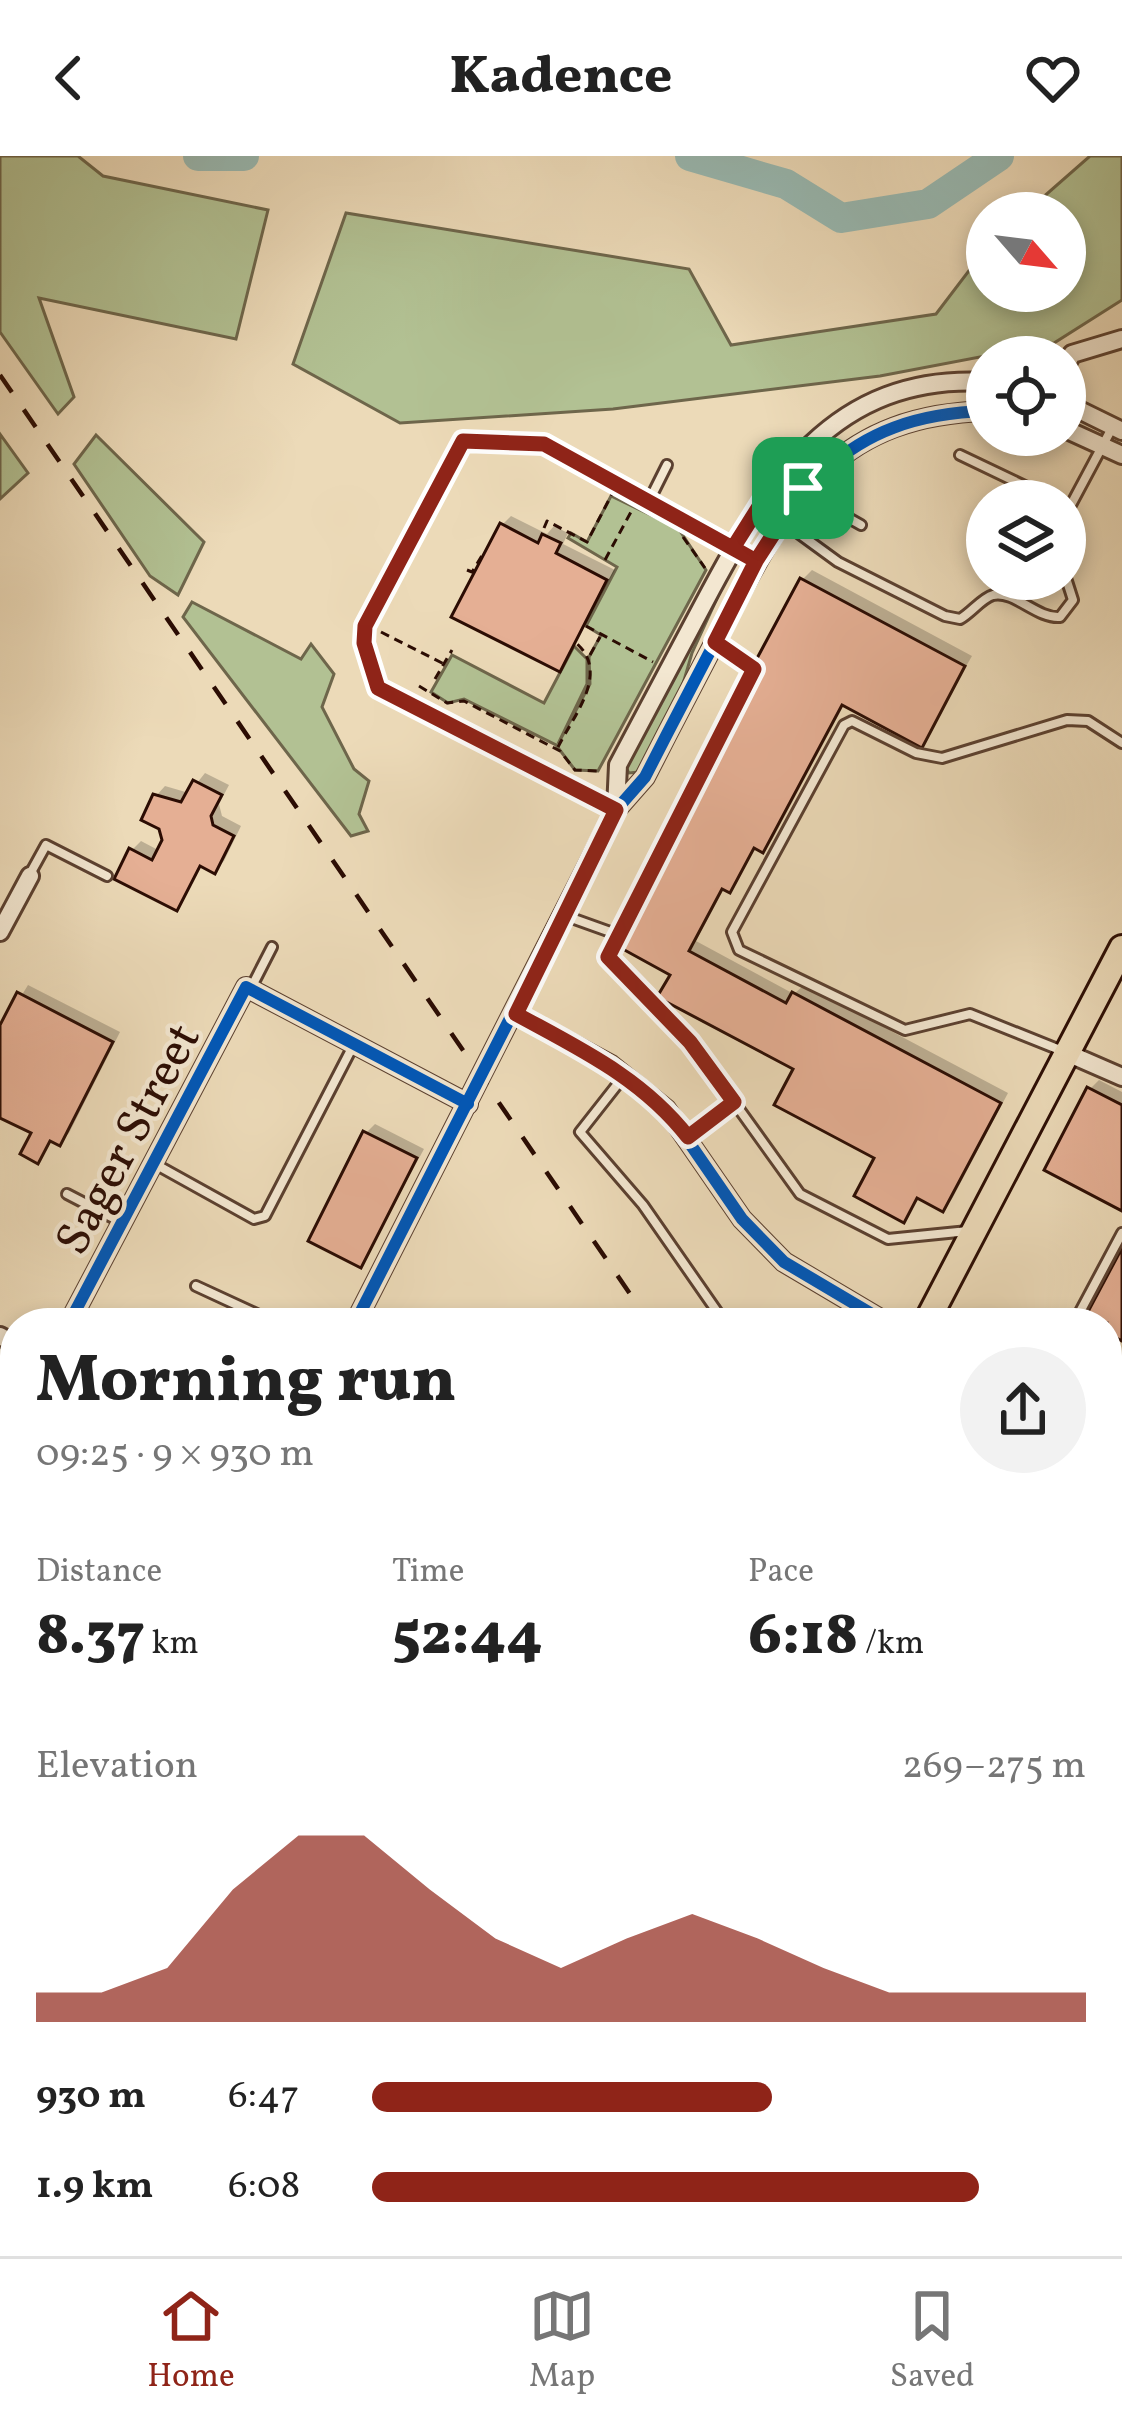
<!DOCTYPE html>
<html lang="en">
<head>
<meta charset="utf-8">
<style>
	body { margin:0; font-family:Vollkorn,serif; background:#f2f2f2; color:#222; height:100vh; display:flex; flex-direction:column; font-size:45px; white-space:nowrap }
	* { box-sizing:border-box; margin:0 }
	p { font-size:39px; color:#767676 }
	.icon { flex:none; width:66px; height:66px; fill:none; stroke:currentColor; stroke-width:2; stroke-linecap:round; stroke-linejoin:round }
	.map { position:relative; flex:1; overflow:hidden }
	.details { position:absolute; left:0px; top:1152px; width:1122px; height:948px; display:flex; flex-direction:column; background:#fff; border-radius:48px 48px 0 0; box-shadow:0 6px 18px #0003 }
	.details>* { flex:none }
	.needle { width:78px; rotate:118deg }
	.controls { position:absolute; left:966px; top:36px; display:grid; gap:24px }
	.controls a { display:grid; place-items:center; width:120px; height:120px; border-radius:50%; background:#fff; box-shadow:0 6px 18px #0003; font-size:60px }
	.pin { position:absolute; display:grid; place-items:center; width:102px; height:102px; color:#fff; margin:-51px; border-radius:24px; box-shadow:0 6px 18px #0006 }
	.round { display:grid; place-items:center; flex:none; width:126px; height:126px; border-radius:63px; background:#f2f2f2 }
	.overview { display:flex; align-items:center; justify-content:space-between; height:204px; padding:0 36px }
	h1 { font-size:66px; font-weight:800; line-height:90px }
	.metrics { display:grid; grid-template-columns:repeat(3,1fr); gap:18px; height:204px; padding:12px 36px }
	.metrics div { display:grid; align-content:center }
	.metrics b { font-size:60px; font-weight:800 }
	.metrics small { font-size:33px; font-weight:400 }
	.metrics p { font-size:33px }
	.chart { height:336px; padding:24px 36px }
	.chart p { display:flex; justify-content:space-between }
	.chart svg { width:100%; height:216px; margin-top:12px; fill:#8f2418; opacity:.7 }
	ul { padding:0 36px; list-style:none; font-size:39px }
	li { display:grid; grid-template-columns:192px 144px 1fr; align-items:center; height:90px }
	li i { height:30px; border-radius:15px; background:#8f2418 }
	header { display:flex; justify-content:space-between; align-items:center; height:156px; padding:0 36px; background:#fff; font-size:54px; font-weight:800 }
	.tab-bar { display:flex; justify-content:space-around; align-items:center; height:168px; border-top:3px solid #e0e0e0; background:#fff; font-size:33px; color:#767676 }
	.tab-bar a { display:grid; justify-items:center; gap:6px }
	.tab-bar .current { color:#8f2418 }
	.map>svg:first-child { display:block }
	.green { fill:#b2c193; stroke:#6e664b; stroke-width:3 }
	.shadow { fill:#0003 }
	.lines { fill:none; stroke-linecap:round; stroke-linejoin:round }
	.river { stroke:#99bab3; stroke-width:30 }
	.building { fill:#e5af94; stroke:#2b0c03; stroke-width:3 }
	.lane-casing { stroke:#5b4030; stroke-width:14 }
	.street-casing { stroke:#5b4030; stroke-width:22 }
	.primary-casing { stroke:#2b0c03; stroke-width:30 }
	.path { stroke:#2b0c03; stroke-width:3; stroke-dasharray:9 6; stroke-linecap:butt }
	.lane { stroke:#f3e7d1; stroke-width:8 }
	.street { stroke:#f3e7d1; stroke-width:16 }
	.primary { stroke:#ecdab8; stroke-width:24 }
	.rail { stroke:#2b0c03; stroke-width:4.5; stroke-dasharray:21 21; stroke-linecap:butt }
	.cycleway-casing { stroke:#f3e7d1; stroke-width:20 }
	.cycleway { stroke:#0057b8; stroke-width:12 }
	.route-casing { stroke:#fff; stroke-width:24 }
	.route { stroke:#8f2418; stroke-width:15 }
	.labels { text-anchor:middle; stroke-width:9; stroke-linejoin:round; paint-order:stroke }
	.street-label { font-size:48px; fill:#2b0c03; stroke:#f3e7d1 }
</style>
</head>
<body>
<header><svg class="icon" aria-label="back" viewBox="0 0 24 24"><path d="M15 5l-7 7 7 7"/></svg>Kadence<svg class="icon" aria-label="heart" viewBox="0 0 24 24"><path d="M12 20l-8-8c-3-5 5-10 8-4 3-6 11-1 8 4z"/></svg></header>
<div class="map">
<svg width="1122" height="2100" viewBox="0 0 1122 2100">
	<rect width="100%" height="100%" fill="#ecdab8"/>
	<filter id="stains"><feTurbulence type="fractalNoise" baseFrequency=".00167" numOctaves="4"/><feColorMatrix values="0 0 0 0 .2 0 0 0 0 .09 0 0 0 0 .02 0 0 0 .5 -.17"/></filter>
	<radialGradient id="worn" r=".72"><stop offset=".6" stop-color="#630" stop-opacity="0"/><stop offset="1" stop-color="#630" stop-opacity=".3"/></radialGradient>
	<g class="green">
		<path d="M0,0H78L103,20L268,54L236,183L39,142L74,241L58,258L0,176Z"/>
		<path d="M1090,0H1122V144L1054,187L880,220L613,253L400,267L293,208L346,57L689,113L731,189L936,158L987,91V135H1065V57H1025Z"/>
		<path d="M0,278L28,317L0,343Z"/>
		<path d="M96,279L204,386L178,439L150,420L74,308Z"/>
		<path d="M611,340L678,372L706,414L598,615L575,614L556,589L464,543L448,547L431,536L452,499L544,547L574,490L587,503V528L558,588L590,528L589,501L601,479L586,470L617,411L568,382L571,377L587,386Z"/>
		<path d="M725,425L692,497L680,538L639,616L629,617L626,612Z"/>
		<path d="M192,446L301,503L311,488L334,518L322,551L354,613L369,625L359,658L368,675L351,680L183,461Z"/>
	</g>
	<g class="shadow">
		<path d="M511,360L547,378L554,370L568,377L563,388L615,414L560,513L502,369Z"/>
		<path d="M812,414L972,500L921,588L845,547L772,684L763,693L756,690L738,724L725,731L696,785L794,838L804,829L1008,937L952,1043L942,1053L920,1041L903,1063L878,1000L797,912L674,818L768,512L802,424Z"/>
		<path d="M205,617L229,629L219,648L222,660L241,670L224,705L215,714L203,708L176,751L132,694L141,685L160,695L166,684L156,640L165,630L189,637Z"/>
		<path d="M28,829L120,876L69,977L59,987L53,983L38,1004L35,976L0,958V875Z"/>
		<path d="M1099,924L1122,936V1052L1090,933Z"/>
		<path d="M375,968L424,993L361,1109L366,977Z"/>
		<path d="M1107,1297L1118,1303L1114,1311L1107,1307Z"/>
		<path d="M487,2085H545L566,2096L479,2100Z"/>
	</g>
	<g class="lines">
		<g class="river">
			<path d="M198,0H244"/>
			<path d="M690,0L786,28L841,62L928,48L999,0"/>
		</g>
	</g>
	<g class="building">
		<path d="M500,367L538,387L542,378L561,387L556,397L607,424L560,516L451,461Z"/>
		<path d="M800,422L965,510L922,592L842,549L763,697L754,692L730,737L722,733L689,795L786,847L792,836L1001,947L943,1056L917,1042L904,1067L854,1040L874,1002L774,949L793,913L657,841L670,819L619,791L763,513L754,508Z"/>
		<path d="M193,624L222,639L211,660L213,669L234,680L215,718L200,710L177,755L114,723L129,692L152,704L162,684L159,673L141,664L153,638L181,646Z"/>
		<path d="M17,836L113,886L60,990L50,985L38,1008L20,998L31,977L0,962V869Z"/>
		<path d="M1087,931L1122,949V1055L1044,1014Z"/>
		<path d="M363,975L417,1002L361,1112L308,1085Z"/>
		<path d="M1122,1092V1185L1107,1177V1167L1083,1165Z"/>
		<path d="M312,2085H365L357,2100H341Z"/>
		<path d="M483,2085H519L547,2100H475Z"/>
	</g>
	<g class="lines">
		<g class="lane-casing">
			<g id="lane">
				<path d="M960,299L1056,345"/>
				<path d="M784,315L829,351L861,369"/>
				<path d="M650,343L667,309"/>
				<path d="M760,349L838,406L945,460L960,463C971,457 982,442 993,439C1014,434 1037,463 1060,461L1073,444L1065,419"/>
				<path d="M1065,360L1112,272"/>
				<path d="M615,653L378,532L364,487L365,470L463,285L544,288L755,404"/>
				<path d="M30,718L46,689L107,720"/>
				<path d="M563,759L616,778"/>
				<path d="M251,832L272,791"/>
				<path d="M1060,894L970,858L905,874L739,794L732,776L844,569L852,565L916,597L942,602L1067,564L1088,565L1122,587"/>
				<path d="M624,920L580,976L643,1049L725,1167"/>
				<path d="M734,946L800,1038L888,1083L968,1075"/>
				<path d="M688,980L734,946L690,886L608,801L754,513L716,486"/>
				<path d="M155,1008L254,1063L265,1060L354,888"/>
				<path d="M67,1038L121,1066"/>
				<path d="M196,1130L276,1167"/>
				<path d="M1074,1167L1122,1077"/>
				<path d="M0,1570L15,1541"/>
				<path d="M1107,1908L1122,1878"/>
				<path d="M19,2100L26,2085"/>
				<path d="M1008,2100L1015,2085"/>
			</g>
		</g>
		<g class="street-casing">
			<g id="street">
				<path d="M1065,211L1072,198L1122,183"/>
				<path d="M1065,247L1122,275"/>
				<path d="M1065,273L1122,299"/>
				<path d="M616,653L618,609C647,555 675,501 704,447C767,328 832,217 987,226"/>
				<path d="M0,776L30,720"/>
				<path d="M516,858L611,909L666,953L742,1063L784,1106L887,1167"/>
				<path d="M1067,897L1122,921"/>
				<path d="M69,1167L246,831L468,948"/>
				<path d="M355,1167L616,654L645,621C673,566 702,511 730,457C791,338 841,259 987,255"/>
				<path d="M0,1180L15,1188"/>
				<path d="M1107,1279L1122,1286"/>
				<path d="M0,1298L15,1269"/>
				<path d="M1107,1374L1122,1346"/>
				<path d="M1107,1503L1122,1511"/>
				<path d="M0,1676L15,1684"/>
				<path d="M0,1842L15,1813"/>
				<path d="M0,2061L15,2062"/>
				<path d="M186,2085L215,2100"/>
				<path d="M730,2100L737,2085"/>
			</g>
		</g>
		<g class="primary-casing">
			<g id="primary">
				<path d="M926,1167L1122,792"/>
				<path d="M437,2100L445,2085"/>
			</g>
		</g>
		<g class="path">
			<path d="M544,372L547,365L587,386L612,338"/>
			<path d="M683,381L705,412"/>
			<path d="M605,404L632,354"/>
			<path d="M467,414L472,416L483,398"/>
			<path d="M586,470L653,506"/>
			<path d="M381,476L444,508"/>
			<path d="M590,499L600,481"/>
			<path d="M435,523L452,494"/>
			<path d="M419,530L447,547L464,545L560,595L575,614L598,615"/>
			<path d="M558,591C574,559 611,516 575,486"/>
		</g>
		<use href="#lane" class="lane"/>
		<use href="#street" class="street"/>
		<use href="#primary" class="primary"/>
		<g class="rail">
			<path d="M0,219L650,1167"/>
			<path d="M1107,1836L1122,1858"/>
		</g>
		<g class="cycleway-casing">
			<g id="cycleway">
				<path d="M516,858L611,909L666,953L742,1063L784,1106L887,1167"/>
				<path d="M69,1167L246,831L468,948"/>
				<path d="M355,1167L616,654L645,621C673,566 702,511 730,457C791,338 841,259 987,255"/>
			</g>
		</g>
		<use href="#cycleway" class="cycleway"/>
	</g>
	<g class="lines">
		<g class="route-casing">
			<path id="route" d="M803,332L756,405L544,288L463,285L365,470L364,487L378,532L616,654L516,858C580,893 642,922 688,981L734,946L690,886L608,801L754,513L715,486L756,405L733,392L782,314L803,332"/>
		</g>
		<use href="#route" class="route"/>
	</g>
	<g class="labels">
		<g class="street-label">
			<text transform="translate(126 982) rotate(-62)" y="17">Sager Street</text>
		</g>
	</g>
	<rect width="100%" height="100%" filter="url(#stains)"/>
	<rect width="100%" height="100%" fill="url(#worn)"/>
</svg>
<div class="controls">
<a><svg class="needle" viewBox="-14 -14 28 28"><path d="M0-13l5 13h-10z" fill="#e53935"/><path d="M0 13l5-13h-10z" fill="#767676"/></svg></a>
<a><svg class="icon" aria-label="locate" viewBox="0 0 24 24"><circle cx="12" cy="12" r="6"/><path d="M12 2v4M12 18v4M2 12h4M18 12h4"/></svg></a>
<a><svg class="icon" aria-label="layers" viewBox="0 0 24 24"><path d="M12 4l9 5-9 5-9-5zM3 14l9 5 9-5"/></svg></a>
</div>
<div class="pin" style="left:803px;top:332px;background:#1e9e55"><svg class="icon" aria-label="arrive" viewBox="0 0 24 24"><path d="M6 21V4h12l-3 4 3 4H6"/></svg></div>
<section class="details">
<div class="overview"><div><h1>Morning run</h1><p>09:25 · 9 × 930 m</p></div><a class="round"><svg class="icon" aria-label="share" viewBox="0 0 24 24"><path d="M12 15V3M7 8l5-5 5 5M5 13v7h14v-7"/></svg></a></div>
<div class="metrics">
<div><p>Distance</p><b>8.37<small> km</small></b></div>
<div><p>Time</p><b>52:44</b></div>
<div><p>Pace</p><b>6:18<small> /km</small></b></div>
</div>
<div class="chart"><p><span>Elevation</span>269–275 m</p>
<svg viewBox="0 0 160 44" preserveAspectRatio="none"><path d="M0 44V38L10 38L20 33L30 17L40 6L50 6L60 17L70 27L80 33L90 27L100 22L110 27L120 33L130 38L140 38L150 38L160 38V44z"/></svg>
</div>
<ul>
<li><b>930 m</b>6:47<i style="width:56%"></i></li>
<li><b>1.9 km</b>6:08<i style="width:85%"></i></li>
</ul>
</section>
</div>
<nav class="tab-bar">
<a class="current"><svg class="icon" aria-label="home" viewBox="0 0 24 24"><path d="M3 11l9-7 9 7M6 9v11h12V9"/></svg>Home</a>
<a><svg class="icon" aria-label="map" viewBox="0 0 24 24"><path d="M3 6l6-2 6 2 6-2v14l-6 2-6-2-6 2zM9 4v14M15 6v14"/></svg>Map</a>
<a><svg class="icon" aria-label="saved" viewBox="0 0 24 24"><path d="M7 4h10v16l-5-4-5 4z"/></svg>Saved</a>
</nav>
</body>
</html>
